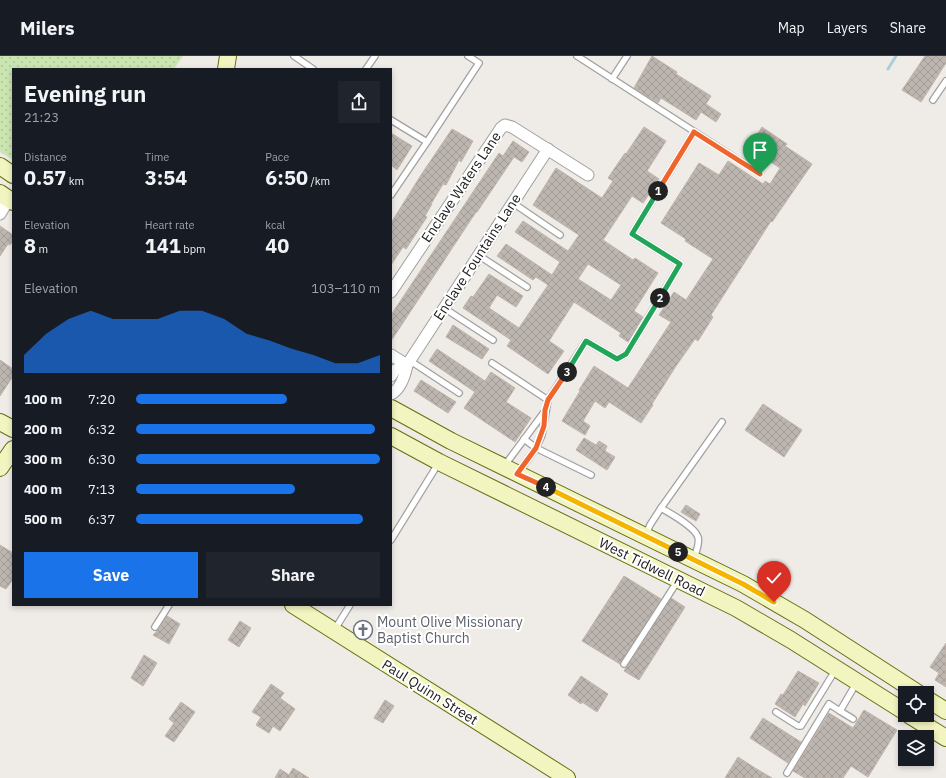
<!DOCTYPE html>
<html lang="en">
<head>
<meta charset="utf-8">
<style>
	body { margin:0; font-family:"IBM Plex Sans",sans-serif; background:#20242c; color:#f1f3f6; height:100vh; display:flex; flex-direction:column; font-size:15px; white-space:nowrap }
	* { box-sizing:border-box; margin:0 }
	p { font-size:13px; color:#9ea1a6 }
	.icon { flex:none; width:22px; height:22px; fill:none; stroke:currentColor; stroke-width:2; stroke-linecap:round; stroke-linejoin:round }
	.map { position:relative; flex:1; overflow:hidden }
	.panel { position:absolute; left:12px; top:12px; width:380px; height:538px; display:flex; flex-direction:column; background:#171b24; border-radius:0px; box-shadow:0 2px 6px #0003 }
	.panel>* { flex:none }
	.fabs { position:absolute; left:898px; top:630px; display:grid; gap:8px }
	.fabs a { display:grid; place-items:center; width:36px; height:36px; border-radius:0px; background:#171b24; box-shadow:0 2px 6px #0003; font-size:20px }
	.pin { position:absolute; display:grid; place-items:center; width:34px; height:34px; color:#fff; margin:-41px -17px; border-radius:50% 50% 50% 0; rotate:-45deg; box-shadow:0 0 4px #0007 }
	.pin .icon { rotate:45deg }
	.km { position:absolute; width:20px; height:20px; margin:-10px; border-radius:50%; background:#222; color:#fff; font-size:11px; line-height:20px; text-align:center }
	.round { display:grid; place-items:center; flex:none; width:42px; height:42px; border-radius:0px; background:#20242c }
	.head { display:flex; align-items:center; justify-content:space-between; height:68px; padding:0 12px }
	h1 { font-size:22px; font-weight:700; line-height:30px }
	.figures { display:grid; grid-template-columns:repeat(3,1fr); gap:6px; height:68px; padding:4px 12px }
	.figures div { display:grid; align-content:center }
	.figures b { font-size:20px; font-weight:700 }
	.figures small { font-size:11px; font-weight:400 }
	.figures p { font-size:11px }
	.chart { height:112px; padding:8px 12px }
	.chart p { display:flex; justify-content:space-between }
	.chart svg { width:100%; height:72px; margin-top:4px; fill:#1a73e8; opacity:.7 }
	.primary-button { display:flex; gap:8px; margin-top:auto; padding:8px 12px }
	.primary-button a { flex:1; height:46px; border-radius:0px; background:#1a73e8; color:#fff; font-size:16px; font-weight:700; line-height:46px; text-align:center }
	.primary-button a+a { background:#20242c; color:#f1f3f6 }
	ul { padding:0 12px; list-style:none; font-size:13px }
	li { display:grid; grid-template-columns:64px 48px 1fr; align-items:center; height:30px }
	li i { height:10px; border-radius:5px; background:#1a73e8 }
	header { display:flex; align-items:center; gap:24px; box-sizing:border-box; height:56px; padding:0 20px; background:#171b24; border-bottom:1px solid #363941 }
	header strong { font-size:19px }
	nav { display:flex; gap:22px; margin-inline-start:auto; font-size:14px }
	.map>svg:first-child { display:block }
	.grass { fill:url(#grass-dots) }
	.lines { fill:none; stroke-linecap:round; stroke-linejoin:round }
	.stream { stroke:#abcfd9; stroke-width:3 }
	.building { fill:url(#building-cross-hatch); stroke:#c0b4aa; fill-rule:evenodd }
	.lane-casing { stroke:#a1a1a1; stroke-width:8 }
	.street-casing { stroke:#a1a1a1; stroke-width:13 }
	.secondary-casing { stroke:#656f0e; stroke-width:18 }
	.lane { stroke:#fff; stroke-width:5.5 }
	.street { stroke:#fff; stroke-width:11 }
	.secondary { stroke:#f2f5c0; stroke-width:16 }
	.split-1-casing { stroke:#fff; stroke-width:8 }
	.split-2-casing { stroke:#fff; stroke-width:8 }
	.split-3-casing { stroke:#fff; stroke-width:8 }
	.split-4-casing { stroke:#fff; stroke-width:8 }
	.split-5-casing { stroke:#fff; stroke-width:8 }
	.split-6-casing { stroke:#fff; stroke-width:8 }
	.split-1 { stroke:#f0652b; stroke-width:5 }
	.split-2 { stroke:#22a559; stroke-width:5 }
	.split-3 { stroke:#22a559; stroke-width:5 }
	.split-4 { stroke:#f0652b; stroke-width:5 }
	.split-5 { stroke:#f5b400; stroke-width:5 }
	.split-6 { stroke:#f5b400; stroke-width:5 }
	.labels { text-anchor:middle; stroke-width:4; stroke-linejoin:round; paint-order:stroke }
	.street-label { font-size:14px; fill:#202020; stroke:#fff }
	.worship-label { font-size:14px; fill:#5b616d; stroke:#fff; text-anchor:start }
</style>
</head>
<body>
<header>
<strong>Milers</strong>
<nav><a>Map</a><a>Layers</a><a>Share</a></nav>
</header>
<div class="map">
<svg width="946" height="722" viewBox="0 0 946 722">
	<defs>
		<pattern id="grass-dots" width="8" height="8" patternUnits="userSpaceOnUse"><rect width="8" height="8" fill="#cbe5b1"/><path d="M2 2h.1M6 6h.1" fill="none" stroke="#aec498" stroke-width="1.8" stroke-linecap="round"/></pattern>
		<pattern id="building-cross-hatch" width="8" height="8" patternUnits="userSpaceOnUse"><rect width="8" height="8" fill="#bdb6b0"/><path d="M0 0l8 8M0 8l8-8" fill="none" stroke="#a29c97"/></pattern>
	</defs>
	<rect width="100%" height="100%" fill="#efece7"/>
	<path class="grass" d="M0,0H183L174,13H13V104L0,96Z"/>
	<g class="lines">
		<path class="stream" d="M888,13L896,0"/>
	</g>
	<g class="building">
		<path d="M652,0L677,16L676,18L711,40L706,48L721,58L716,66L701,56L696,64L661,42L658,47L634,32Z"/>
		<path d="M925,0H946V7L921,46L902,34Z"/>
		<path d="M644,71L666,85L647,115L659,123L643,147L632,140L603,184L633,204L635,202L658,217L634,255L643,261L628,286L619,280L621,277L574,246L549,285L564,295L548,318L507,290L511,284L463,252L471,240L473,241L489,218L523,240L516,251L497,239L489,252L519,272L548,229L536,221L533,224L497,200L506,188L552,219L560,206L515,176L523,165L568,195L579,179L533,149L556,112L602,142L613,125L608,122L625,97L626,98ZM588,208L621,229L611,244L578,223Z"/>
		<path d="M762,71L787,88L785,90L812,108L772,166L771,165L711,259L713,261L698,285L695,283L676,310L652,348L653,349L641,367L609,346L605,352L595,345L583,365L590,370L585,379L562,365L580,335L579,334L594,310L628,332L671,266L659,259L674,236L686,244L713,203L685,185L686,183L661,167L699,107L719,119L728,105L763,128L765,125L770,128L780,112L749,92Z"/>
		<path d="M452,73L473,85L461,106L459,104L446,129L443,128L431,148H432L425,160L427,161L421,170L406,193L403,191L391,209V167L421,119Z"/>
		<path d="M391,77L412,90L397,114L391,109Z"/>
		<path d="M513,85L529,96L522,106L514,101L477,156H476L391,285V259L499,97L503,100Z"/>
		<path d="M0,170L13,179V184L10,189L8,188L0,200Z"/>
		<path d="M453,269L489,293L482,303L446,281Z"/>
		<path d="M437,293L485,325L491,316L515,332L506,346L531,362L515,386L464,352L475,336L429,305Z"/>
		<path d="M0,304L13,313V320L0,340Z"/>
		<path d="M421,324L456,346L448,357L414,335Z"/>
		<path d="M763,348L802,374L784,401L745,374Z"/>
		<path d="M584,382L596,389L599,385L607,390L605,395L615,401L607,414L576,394Z"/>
		<path d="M686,449L700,458L696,465L681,456Z"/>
		<path d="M0,489L13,497V523L6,533L0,530Z"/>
		<path d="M624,520L661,543L620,608L582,585Z"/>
		<path d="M671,542L685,551L639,624L624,615L626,612Z"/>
		<path d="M167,560L180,568L169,588L153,579L159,573Z"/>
		<path d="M240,565L251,572L239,591L228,584Z"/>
		<path d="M946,587V631L935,624L939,617L930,611Z"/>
		<path d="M144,599L157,607L143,630L131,622Z"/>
		<path d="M798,615L819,627L805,650L803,648L795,661L775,648L781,638L783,639Z"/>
		<path d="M581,620L608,638L597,656L582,646L581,648L568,639Z"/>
		<path d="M271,628L284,637L280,642L295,653L280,675L273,670L269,677L256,669L261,661L252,656Z"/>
		<path d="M385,644L394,650L383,667L374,662Z"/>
		<path d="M181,646L195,656L174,686L165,680L174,667L169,663Z"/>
		<path d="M864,654L897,674L868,721L851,710L843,722H805L793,715L829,657L853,672Z"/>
		<path d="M763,662L801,686L788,707L750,682Z"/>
		<path d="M738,701L755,712L772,722H725Z"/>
		<path d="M293,712L309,722H275L280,713L289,719Z"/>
	</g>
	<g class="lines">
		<g class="lane-casing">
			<g id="lane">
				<path d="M294,0L313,13"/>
				<path d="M577,0L760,118"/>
				<path d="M366,13L375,0"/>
				<path d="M612,23L627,0"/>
				<path d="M933,44L946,25"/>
				<path d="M391,64L427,86L391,139"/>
				<path d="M427,86L479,7L468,0"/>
				<path d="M513,147L560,179"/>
				<path d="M478,199L527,231"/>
				<path d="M444,252L493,284"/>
				<path d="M409,304L459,337"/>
				<path d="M492,307L548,344"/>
				<path d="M524,383L536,392L591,419"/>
				<path d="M505,409L545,355"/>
				<path d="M519,416L536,392L542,379L548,344L586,285L617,303L626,298L680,208L632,178L694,76"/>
				<path d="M661,452L722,366"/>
				<path d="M646,479L650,469L661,452C671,458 694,470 698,481C700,487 696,496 694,502"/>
				<path d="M391,484L438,408"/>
				<path d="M155,571L169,549"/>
				<path d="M335,573L350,549"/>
				<path d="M624,608L677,526"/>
				<path d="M840,655L853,663"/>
				<path d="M776,656L798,670H801L836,613"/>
				<path d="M787,717L829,648L840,655L857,626"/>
			</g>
		</g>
		<g class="street-casing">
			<g id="street">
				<path d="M0,158L9,143"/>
				<path d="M391,236L501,72L505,69L512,71L588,119"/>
				<path d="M391,299L407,309"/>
				<path d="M391,320L395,314L407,309"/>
				<path d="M391,338C401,333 405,319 407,309L548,93"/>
			</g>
		</g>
		<g class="secondary-casing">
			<g id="secondary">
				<path d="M226,13L228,0"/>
				<path d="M0,110L13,119"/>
				<path d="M0,137L13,146"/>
				<path d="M391,352L451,385L743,528L805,564L918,637"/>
				<path d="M0,366L13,373"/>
				<path d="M391,380L439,406L736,552L791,584L905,656"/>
				<path d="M0,412L13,393"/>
				<path d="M293,549L567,722"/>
				<path d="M927,643L946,655"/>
				<path d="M909,659L946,682"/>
			</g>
		</g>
		<use href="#lane" class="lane"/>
		<use href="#street" class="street"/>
		<use href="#secondary" class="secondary"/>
	</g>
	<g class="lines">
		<g class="split-1-casing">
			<path id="split-1" d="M658,135L694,76L760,118"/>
		</g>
		<g class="split-2-casing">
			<path id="split-2" d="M658,135L632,178L680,208L660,242"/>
		</g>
		<g class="split-3-casing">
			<path id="split-3" d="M567,316L586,285L617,303L626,298L660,242"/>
		</g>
		<g class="split-4-casing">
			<path id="split-4" d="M546,431L517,418L536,392L544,370L545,354L548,344L567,316"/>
		</g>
		<g class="split-5-casing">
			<path id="split-5" d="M546,431L678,496"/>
		</g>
		<g class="split-6-casing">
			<path id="split-6" d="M678,496L743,528L774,546"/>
		</g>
		<use href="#split-1" class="split-1"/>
		<use href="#split-2" class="split-2"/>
		<use href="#split-3" class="split-3"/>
		<use href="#split-4" class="split-4"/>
		<use href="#split-5" class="split-5"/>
		<use href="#split-6" class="split-6"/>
	</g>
	<defs>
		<g id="church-ring" transform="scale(1)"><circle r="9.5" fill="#fff" stroke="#6b7280" stroke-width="1.5"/><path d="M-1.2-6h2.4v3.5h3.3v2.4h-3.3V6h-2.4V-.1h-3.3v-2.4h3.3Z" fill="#6b7280"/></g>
	</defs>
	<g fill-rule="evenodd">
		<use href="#church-ring" x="363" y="574"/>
	</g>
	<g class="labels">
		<g class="street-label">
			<text transform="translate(461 131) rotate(-56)" y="5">Enclave Waters Lane</text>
			<text transform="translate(477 201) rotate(-57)" y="5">Enclave Fountains Lane</text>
			<text transform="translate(652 511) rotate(26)" y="5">West Tidwell Road</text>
			<text transform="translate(430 636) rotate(32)" y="5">Paul Quinn Street</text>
		</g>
		<g class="worship-label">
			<text x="377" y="571">Mount Olive Missionary<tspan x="377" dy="16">Baptist Church</tspan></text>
		</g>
	</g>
</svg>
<div class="fabs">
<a><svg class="icon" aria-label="locate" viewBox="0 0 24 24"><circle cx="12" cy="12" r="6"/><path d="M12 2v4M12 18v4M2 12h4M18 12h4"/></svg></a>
<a><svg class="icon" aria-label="layers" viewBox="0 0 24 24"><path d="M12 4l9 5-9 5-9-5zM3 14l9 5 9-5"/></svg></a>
</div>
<div class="pin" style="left:760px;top:118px;background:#1e9e55"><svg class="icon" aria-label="arrive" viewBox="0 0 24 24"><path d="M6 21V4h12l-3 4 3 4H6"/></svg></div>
<div class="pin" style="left:774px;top:546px;background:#d93025"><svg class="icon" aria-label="check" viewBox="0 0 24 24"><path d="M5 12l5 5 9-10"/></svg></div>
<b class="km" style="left:658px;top:135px">1</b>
<b class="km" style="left:660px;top:242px">2</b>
<b class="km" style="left:567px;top:316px">3</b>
<b class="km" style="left:546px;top:431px">4</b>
<b class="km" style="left:678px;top:496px">5</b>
<section class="panel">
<div class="head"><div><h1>Evening run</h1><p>21:23</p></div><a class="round"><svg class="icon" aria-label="share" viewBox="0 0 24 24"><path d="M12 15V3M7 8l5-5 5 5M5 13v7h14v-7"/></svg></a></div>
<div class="figures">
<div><p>Distance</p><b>0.57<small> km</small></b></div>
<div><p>Time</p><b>3:54</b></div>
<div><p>Pace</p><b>6:50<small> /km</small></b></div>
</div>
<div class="figures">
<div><p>Elevation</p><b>8<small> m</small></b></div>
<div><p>Heart rate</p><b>141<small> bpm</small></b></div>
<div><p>kcal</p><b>40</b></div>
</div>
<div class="chart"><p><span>Elevation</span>103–110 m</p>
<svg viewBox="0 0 160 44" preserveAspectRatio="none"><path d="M0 44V33L10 20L20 11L30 6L40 11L50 11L60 11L70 6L80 6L90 11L100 20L110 24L120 29L130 33L140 38L150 38L160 33V44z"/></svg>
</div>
<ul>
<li><b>100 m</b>7:20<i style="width:62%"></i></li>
<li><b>200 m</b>6:32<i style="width:98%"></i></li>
<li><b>300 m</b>6:30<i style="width:100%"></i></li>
<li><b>400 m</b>7:13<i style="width:65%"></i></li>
<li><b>500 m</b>6:37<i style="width:93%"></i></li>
</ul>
<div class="primary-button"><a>Save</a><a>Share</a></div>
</section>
</div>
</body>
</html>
